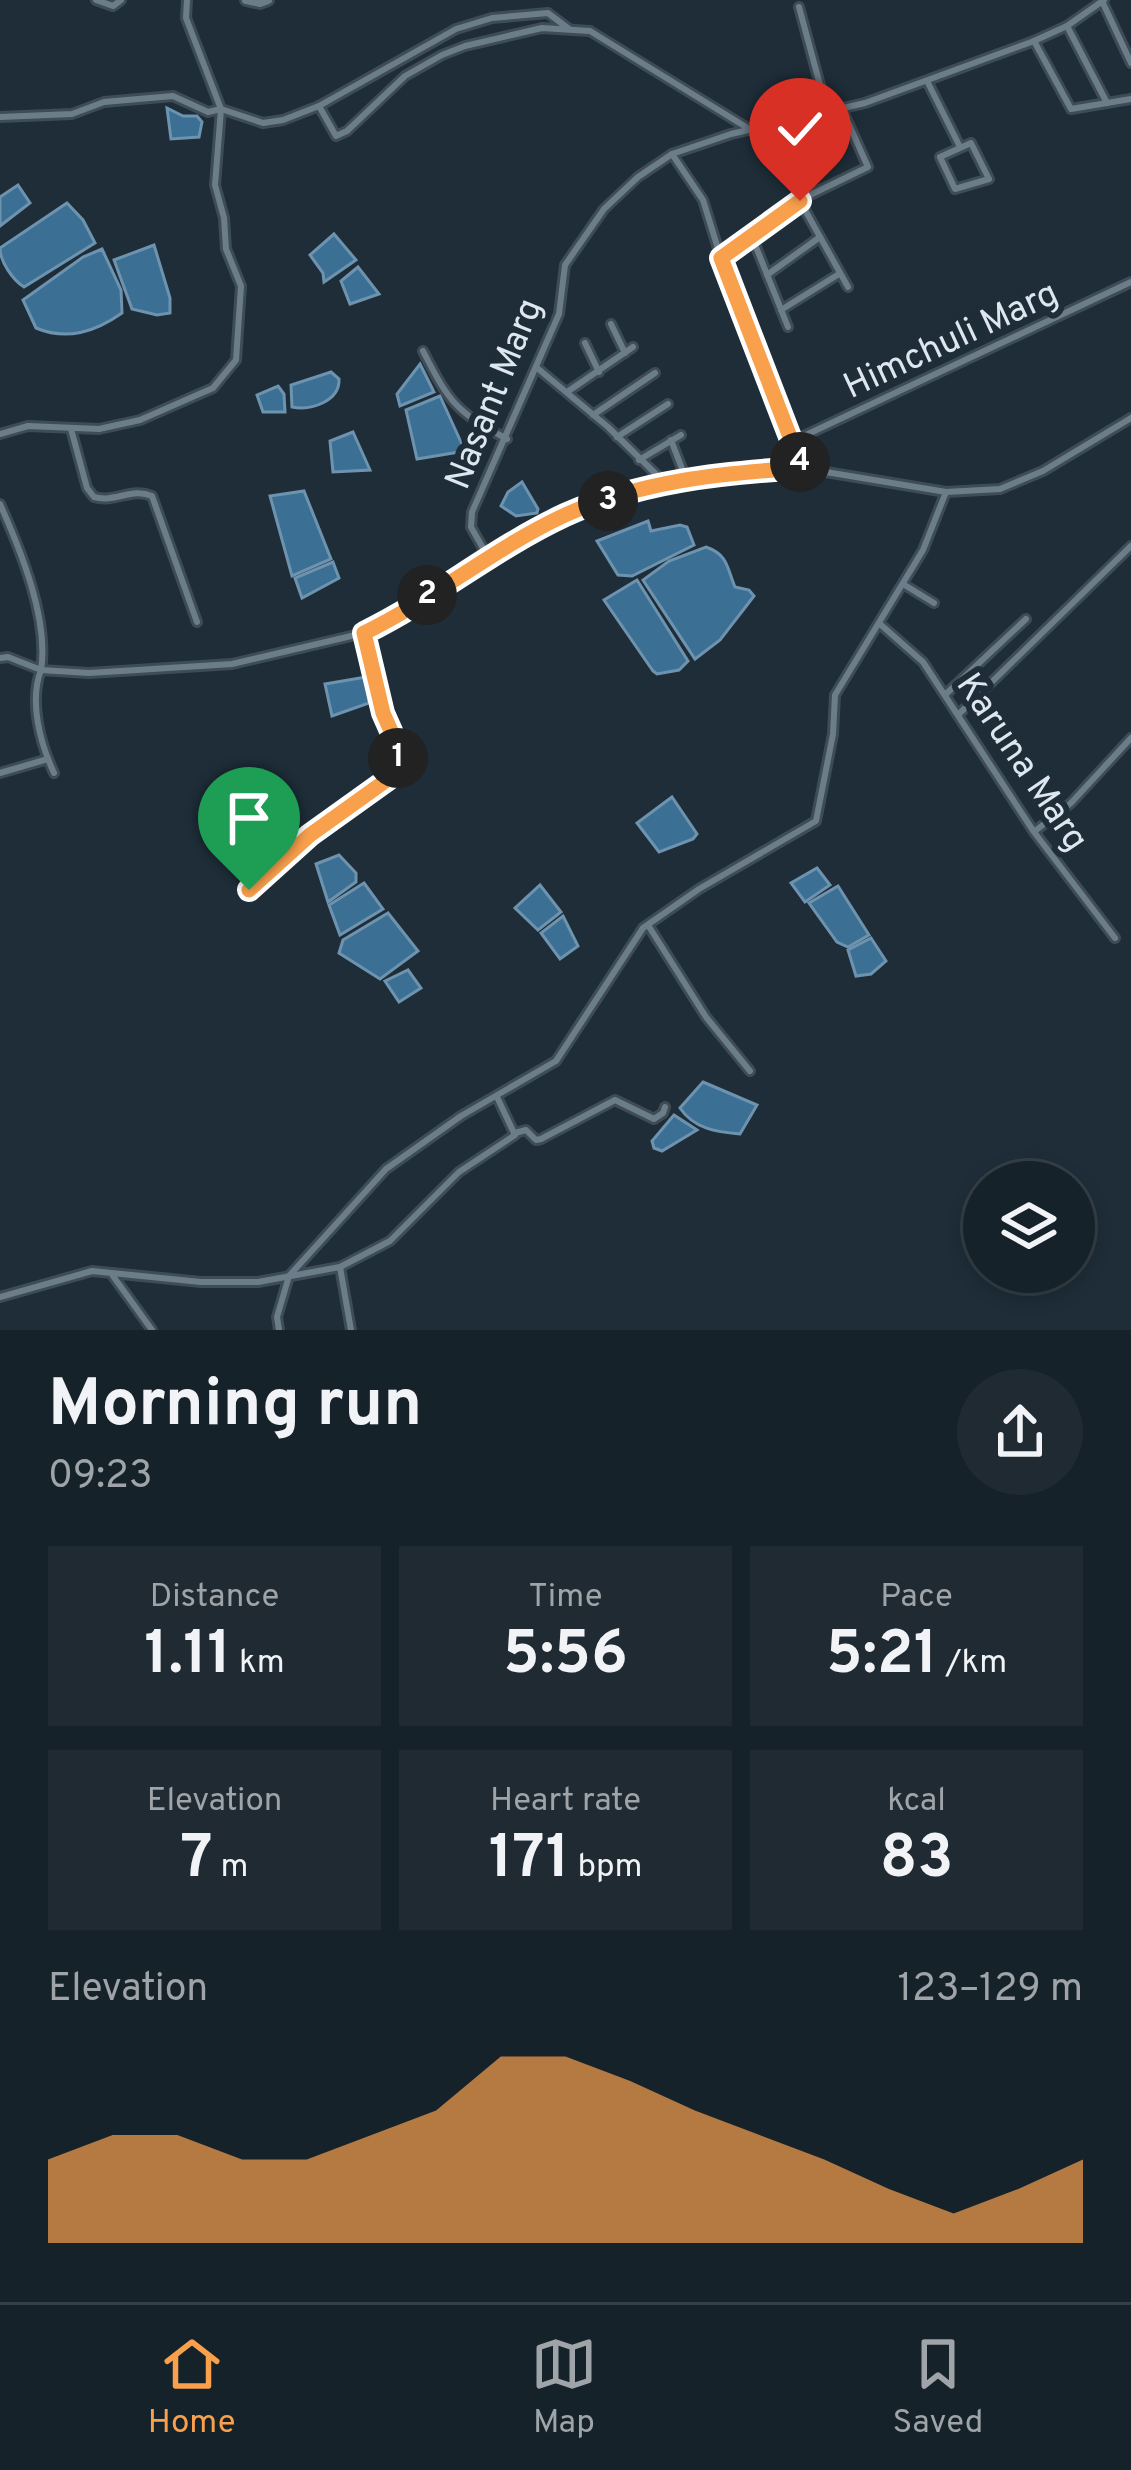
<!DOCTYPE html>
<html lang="en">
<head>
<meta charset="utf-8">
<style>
	body { margin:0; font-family:Overpass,sans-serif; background:#1f2a32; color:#f1f3f6; height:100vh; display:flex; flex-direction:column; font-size:45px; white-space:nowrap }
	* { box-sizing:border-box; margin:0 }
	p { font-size:39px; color:#9ea4a8 }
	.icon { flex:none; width:66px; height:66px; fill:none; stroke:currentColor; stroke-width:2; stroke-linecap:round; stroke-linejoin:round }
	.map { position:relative; height:1330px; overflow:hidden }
	.drawer { display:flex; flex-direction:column; background:#16222a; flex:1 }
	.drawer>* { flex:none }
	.tools { position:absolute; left:963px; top:1161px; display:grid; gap:24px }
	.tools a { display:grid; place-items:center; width:132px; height:132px; border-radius:50%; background:#16222a; box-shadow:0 6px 18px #0003,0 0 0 3px #353f47; font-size:60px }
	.pin { position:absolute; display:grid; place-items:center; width:102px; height:102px; color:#fff; margin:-123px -51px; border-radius:50% 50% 50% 0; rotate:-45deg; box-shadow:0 0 12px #0007 }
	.pin .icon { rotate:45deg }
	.km { position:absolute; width:60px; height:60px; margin:-30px; border-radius:50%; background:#222; color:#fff; font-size:33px; line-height:60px; text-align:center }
	.round { display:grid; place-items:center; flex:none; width:126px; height:126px; border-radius:63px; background:#1f2a32 }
	.head { display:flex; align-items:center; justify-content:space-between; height:204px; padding:0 48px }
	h1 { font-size:66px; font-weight:700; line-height:90px }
	.figures { display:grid; grid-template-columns:repeat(3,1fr); gap:18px; height:204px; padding:12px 48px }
	.figures div { display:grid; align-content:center; border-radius:0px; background:#1f2a32; text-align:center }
	.figures b { font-size:60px; font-weight:700 }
	.figures small { font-size:33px; font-weight:400 }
	.figures p { font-size:33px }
	.chart { height:336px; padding:24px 48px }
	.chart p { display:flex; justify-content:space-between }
	.chart svg { width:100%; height:216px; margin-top:12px; fill:#f9a04c; opacity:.7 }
	.dock { display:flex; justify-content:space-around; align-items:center; height:168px; border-top:3px solid #353f47; background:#16222a; font-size:33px; color:#9ea4a8 }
	.dock a { display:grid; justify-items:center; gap:6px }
	.dock .current { color:#f9a04c }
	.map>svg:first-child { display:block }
	.water { fill:#3c6f94; stroke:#6d93af; stroke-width:3 }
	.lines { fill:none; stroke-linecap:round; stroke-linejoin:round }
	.minor-casing { stroke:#3f4c55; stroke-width:12 }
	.tertiary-casing { stroke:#3f4c55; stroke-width:14 }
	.minor { stroke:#6c7d8a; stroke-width:6 }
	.tertiary { stroke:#6c7d8a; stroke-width:8 }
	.route-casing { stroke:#fff; stroke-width:24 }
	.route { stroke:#f9a04c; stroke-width:15 }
	.labels { text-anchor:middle; stroke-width:12; stroke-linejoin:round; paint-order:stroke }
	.street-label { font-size:36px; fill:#dee7ef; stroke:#1e2d38 }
</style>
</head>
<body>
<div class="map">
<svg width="1131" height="1330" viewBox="0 0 1131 1330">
	<rect width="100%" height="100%" fill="#1e2d38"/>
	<g class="water">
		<path d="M167,108L183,116H197L202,122L199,137L171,139Z"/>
		<path d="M18,185L30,203L0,226V197Z"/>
		<path d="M67,203L83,220L95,243L24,287C13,280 0,262 0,248Z"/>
		<path d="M334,234L356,260L324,282L323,273L310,255Z"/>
		<path d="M154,245L170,298V313L157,315L132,309L114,260Z"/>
		<path d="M102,249L121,290L122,313C95,332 67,341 36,328L23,300L83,257Z"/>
		<path d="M358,267L379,294L350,304L341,281Z"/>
		<path d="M420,364L434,392L400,406L397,394Z"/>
		<path d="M331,372L339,379C340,401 311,411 292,407L291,385Z"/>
		<path d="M278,386L284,394L285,412H263L257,395Z"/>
		<path d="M440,396L465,451L417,459L406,410Z"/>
		<path d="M353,432L370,470L333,472L330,441Z"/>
		<path d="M522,482L538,509L537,513L516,516L501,506L508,492Z"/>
		<path d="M304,491L331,559L292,576L270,496Z"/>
		<path d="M648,521L651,531L680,525L687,527L694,545L632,576L618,575L597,541Z"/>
		<path d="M706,547C729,555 727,569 735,587L749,590L754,596L720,640L695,659L643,580L669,561Z"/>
		<path d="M333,562L339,578L302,598L295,578Z"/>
		<path d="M637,580L688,661L679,670L657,674L653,671L604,600Z"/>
		<path d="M366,677L369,703L332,716L325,684Z"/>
		<path d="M672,797L697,834L693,839L659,852L637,823Z"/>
		<path d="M339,855L356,873V882L328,902L316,864Z"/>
		<path d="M817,868L830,885L805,902L791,883Z"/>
		<path d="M364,883L383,909L340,935L329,905Z"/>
		<path d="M540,885L561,912L538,930L515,908Z"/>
		<path d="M838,886L869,935L848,947L837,942L809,903Z"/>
		<path d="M388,913L418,951L380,979L339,953L343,940Z"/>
		<path d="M563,916L578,946L560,959L541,933Z"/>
		<path d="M871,938L886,961L871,974L856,976L848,950Z"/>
		<path d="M408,970L421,988L399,1002L385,981Z"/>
		<path d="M703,1082L757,1105L740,1134C717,1132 694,1129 680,1108Z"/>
		<path d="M674,1115L697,1130L662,1151L654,1148L652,1141Z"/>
	</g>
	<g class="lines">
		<g class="minor-casing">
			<g id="minor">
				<path d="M96,0L113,6L121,0"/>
				<path d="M1102,1L1131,63"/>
				<path d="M799,7L827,111"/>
				<path d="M1067,26L1107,103"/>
				<path d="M1034,41L1071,109L1131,99"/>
				<path d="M927,81L960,147"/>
				<path d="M319,106L456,29L492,18L548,13L569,29"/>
				<path d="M0,117L72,114L104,102L173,96L208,112L221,109L263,123L283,120L319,106L336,136L347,131L405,76L442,55L465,46L542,28L590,31L746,127"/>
				<path d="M971,143L989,179L955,189L940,157Z"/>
				<path d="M672,154L703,200L728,281L802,468"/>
				<path d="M800,201L848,287"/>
				<path d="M752,237L788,327"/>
				<path d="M722,257L810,195L868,167L842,109"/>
				<path d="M767,275L820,237"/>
				<path d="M781,310L839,274"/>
				<path d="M611,324L625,353"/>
				<path d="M585,343L599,372"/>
				<path d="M423,351C449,402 456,412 507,439"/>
				<path d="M536,367L608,427L665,483"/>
				<path d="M567,392L633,347"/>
				<path d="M593,415L655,373"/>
				<path d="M71,429L87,488L94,497C115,503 132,487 152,496L197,622"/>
				<path d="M0,434L28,426L99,429L140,420L213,388L236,360L241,286L226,249L224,218L215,185L221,109L186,18L187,0"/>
				<path d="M617,437L668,404"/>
				<path d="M671,440L686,479"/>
				<path d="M791,442L1131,282"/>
				<path d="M639,460L681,435"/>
				<path d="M0,504C21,551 49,620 41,670L89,673L232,664L364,633L560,518L665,483L703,475L802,468L946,492L1000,489L1043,471L1131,418"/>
				<path d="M488,557L471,527L472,512L559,314L565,265L604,209L638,177L672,154L731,134L865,103L1034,41L1067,26L1104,0"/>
				<path d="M903,584L934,603"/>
				<path d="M880,624L923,662L1034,832L1115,938"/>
				<path d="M0,658L8,657L41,670C29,701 40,743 54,773"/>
				<path d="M946,694L1026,619"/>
				<path d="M959,714L1131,546"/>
				<path d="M0,773L48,759"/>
				<path d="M1035,831L1071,803L1131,738"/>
				<path d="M249,890L310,835L398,772L395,740L383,713L364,633"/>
				<path d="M648,925L706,1017L750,1071"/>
				<path d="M515,1133L526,1130L536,1140L541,1139L615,1100L654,1119L663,1113L665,1107"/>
				<path d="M340,1267L351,1330"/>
				<path d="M113,1276L152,1330"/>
				<path d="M0,1297L92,1271L201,1282H258L340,1267L390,1241L459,1172L515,1135L497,1097"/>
				<path d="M279,1330L277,1317L289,1276L386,1169L461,1116L556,1061L643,928L699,889L816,821L833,734L835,695L923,550L946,492"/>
			</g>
		</g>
		<g class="tertiary-casing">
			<path id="tertiary" d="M246,0L260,3L268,0"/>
		</g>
		<use href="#minor" class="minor"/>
		<use href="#tertiary" class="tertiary"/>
	</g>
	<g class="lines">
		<g class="route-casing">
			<path id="route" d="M249,890L310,835L398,772L395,740L383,713L364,633C434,599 494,548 565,515C641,481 721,473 802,468L721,258L800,201"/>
		</g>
		<use href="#route" class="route"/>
	</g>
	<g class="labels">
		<g class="street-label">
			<text transform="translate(950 338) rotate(-25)" y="13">Himchuli Marg</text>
			<text transform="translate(492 393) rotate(-68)" y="13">Nasant Marg</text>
			<text transform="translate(1024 761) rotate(56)" y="13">Karuna Marg</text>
		</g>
	</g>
</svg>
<div class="tools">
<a><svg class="icon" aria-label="layers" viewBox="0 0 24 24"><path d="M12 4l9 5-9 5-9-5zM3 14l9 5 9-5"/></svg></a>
</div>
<div class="pin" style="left:249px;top:890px;background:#1e9e55"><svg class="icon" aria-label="arrive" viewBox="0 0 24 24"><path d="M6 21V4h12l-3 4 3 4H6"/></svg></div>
<div class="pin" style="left:800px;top:201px;background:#d93025"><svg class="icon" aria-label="check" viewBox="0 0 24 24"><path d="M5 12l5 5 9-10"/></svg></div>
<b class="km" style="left:398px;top:758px">1</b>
<b class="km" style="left:427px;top:595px">2</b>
<b class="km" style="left:608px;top:501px">3</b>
<b class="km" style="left:800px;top:462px">4</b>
</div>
<section class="drawer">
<div class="head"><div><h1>Morning run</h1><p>09:23</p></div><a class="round"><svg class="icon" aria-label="share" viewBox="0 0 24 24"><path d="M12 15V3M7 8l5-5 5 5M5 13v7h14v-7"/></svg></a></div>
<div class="figures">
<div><p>Distance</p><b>1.11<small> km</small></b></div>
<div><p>Time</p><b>5:56</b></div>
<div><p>Pace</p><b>5:21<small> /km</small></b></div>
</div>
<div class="figures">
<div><p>Elevation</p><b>7<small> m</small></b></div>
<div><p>Heart rate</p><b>171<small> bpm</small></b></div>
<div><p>kcal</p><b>83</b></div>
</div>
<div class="chart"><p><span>Elevation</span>123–129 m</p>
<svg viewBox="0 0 160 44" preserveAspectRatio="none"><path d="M0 44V27L10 22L20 22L30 27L40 27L50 22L60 17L70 6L80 6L90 11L100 17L110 22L120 27L130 33L140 38L150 33L160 27V44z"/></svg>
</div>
</section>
<nav class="dock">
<a class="current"><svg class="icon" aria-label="home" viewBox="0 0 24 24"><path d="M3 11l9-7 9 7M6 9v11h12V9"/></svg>Home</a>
<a><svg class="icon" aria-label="map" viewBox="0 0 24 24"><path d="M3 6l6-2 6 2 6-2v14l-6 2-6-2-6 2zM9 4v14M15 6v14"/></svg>Map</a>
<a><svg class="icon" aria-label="saved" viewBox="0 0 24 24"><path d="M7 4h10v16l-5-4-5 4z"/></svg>Saved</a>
</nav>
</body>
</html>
